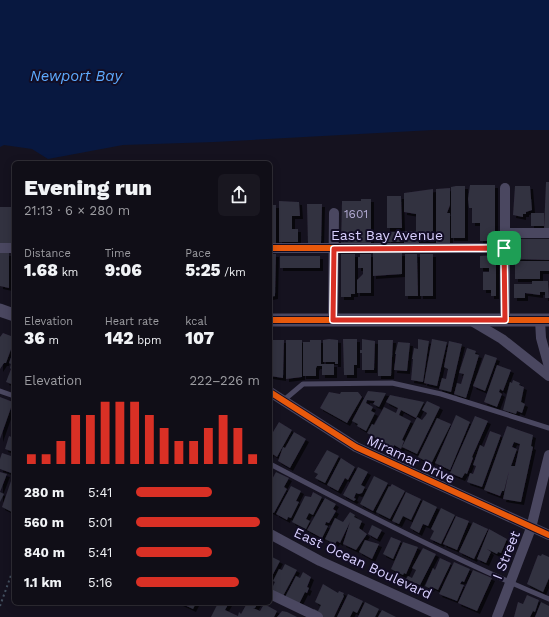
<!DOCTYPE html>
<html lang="en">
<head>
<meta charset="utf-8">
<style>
	body { margin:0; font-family:"Work Sans",sans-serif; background:#191720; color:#f1f3f6; height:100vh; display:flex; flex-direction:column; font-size:15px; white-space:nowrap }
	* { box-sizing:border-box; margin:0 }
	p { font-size:13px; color:#9c9ca1 }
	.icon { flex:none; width:22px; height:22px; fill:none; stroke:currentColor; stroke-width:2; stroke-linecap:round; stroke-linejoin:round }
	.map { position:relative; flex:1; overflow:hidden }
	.drawer { position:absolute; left:12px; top:161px; width:260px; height:444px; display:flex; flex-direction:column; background:#100e17; border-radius:6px; box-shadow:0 2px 10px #0003,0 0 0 1px #302e36 }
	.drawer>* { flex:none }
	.pin { position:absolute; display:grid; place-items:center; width:34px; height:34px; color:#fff; margin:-17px; border-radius:8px; box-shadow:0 2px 6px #0006 }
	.round { display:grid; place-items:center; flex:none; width:42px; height:42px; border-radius:6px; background:#191720 }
	.summary { display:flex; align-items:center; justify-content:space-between; height:68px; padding:0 12px }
	h1 { font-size:22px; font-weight:800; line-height:30px }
	.metrics { display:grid; grid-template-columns:repeat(3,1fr); gap:6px; height:68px; padding:4px 12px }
	.metrics div { display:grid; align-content:center }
	.metrics b { font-size:17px; font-weight:800 }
	.metrics small { font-size:11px; font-weight:400 }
	.metrics p { font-size:11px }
	.chart { height:112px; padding:8px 12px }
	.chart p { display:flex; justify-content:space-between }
	.chart svg { width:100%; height:72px; margin-top:4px; stroke:#d93025; stroke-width:6 }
	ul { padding:0 12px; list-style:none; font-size:13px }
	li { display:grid; grid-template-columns:64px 48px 1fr; align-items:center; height:30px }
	li i { height:10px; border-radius:5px; background:#d93025 }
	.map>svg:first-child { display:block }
	.water { fill:#081840 }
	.building { fill:#333041; fill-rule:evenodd; filter:url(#shadow) }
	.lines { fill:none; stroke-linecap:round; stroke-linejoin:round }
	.path { stroke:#445160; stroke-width:2; stroke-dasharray:2 3; stroke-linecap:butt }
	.service { stroke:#4a4760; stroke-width:5 }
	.minor { stroke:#4a4760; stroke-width:10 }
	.tertiary { stroke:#4a4760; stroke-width:13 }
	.cycleway-casing { stroke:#120d24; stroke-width:8 }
	.cycleway { stroke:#e8590c; stroke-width:6 }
	.route-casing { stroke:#fff; stroke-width:8 }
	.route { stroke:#d93025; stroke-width:5 }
	.labels { text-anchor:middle; stroke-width:4; stroke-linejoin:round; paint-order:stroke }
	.number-label { font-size:12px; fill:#b0a8d0 }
	.street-label { font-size:14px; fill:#d9d0ff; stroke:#120d24 }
	.water-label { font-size:15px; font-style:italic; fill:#5eabff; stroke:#120d24 }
</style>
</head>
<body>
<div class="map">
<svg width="549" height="617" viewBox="0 0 549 617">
	<defs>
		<filter id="shadow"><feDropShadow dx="3" dy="3" stdDeviation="0" flood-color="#0009"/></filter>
	</defs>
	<rect width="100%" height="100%" fill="#15121f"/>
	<path class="water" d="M0,0H549V130H433L214,142L123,145L48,159L32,149L4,145L0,147Z"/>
	<g class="building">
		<path d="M546,182H549V231L544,230Z"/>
		<path d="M470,185H495V241H480V223H472V208H469L468,199Z"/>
		<path d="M456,186H465V238H451V187Z"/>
		<path d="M515,186H530L532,210L526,212V214H523V217L513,215Z"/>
		<path d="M450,188V205L447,213H450V245H436V189Z"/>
		<path d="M433,189V240H419V245H404V231H416V214L404,212V193Z"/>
		<path d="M387,196H401L402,228H387Z"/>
		<path d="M361,199H371V245H341L342,201H361Z"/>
		<path d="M279,201L299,202L300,216H292V229H298V242H279Z"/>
		<path d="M307,204H322L321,244H308Z"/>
		<rect x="270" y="205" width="6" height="40"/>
		<rect x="0" y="207" width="11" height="38"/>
		<rect x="12" y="207" width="2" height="38"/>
		<rect x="531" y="213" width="13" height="13"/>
		<rect x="388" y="232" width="14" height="10"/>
		<path d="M514,239H549V260L514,259Z"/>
		<path d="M0,253H9V288L0,286Z"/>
		<rect x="12" y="253" width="2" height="37"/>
		<path d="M373,253H402V274L373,276Z"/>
		<path d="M270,254H276L275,296L270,297Z"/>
		<path d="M341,254H355V294H351V297H341Z"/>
		<path d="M360,254H371V293H357V280L363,274V268H358V257H360Z"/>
		<path d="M405,254H417L418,296H405Z"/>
		<rect x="420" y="254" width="13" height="42"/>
		<path d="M496,255V296H491V290H483V272H489V268H480V256Z"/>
		<rect x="280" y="256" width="40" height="12"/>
		<path d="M515,261H549V271H540V279H515Z"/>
		<path d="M532,281H548L549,298H545V292H540V295L525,293V298H514V284H532Z"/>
		<path d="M3,333L11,336V338L14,341L6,363H4L0,369V337Z"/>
		<path d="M329,339L338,340V364H335V362H323V340Z"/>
		<path d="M343,339H357V365H354V375H344Z"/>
		<path d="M362,339L375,341L374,370H362V353H360V350H362Z"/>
		<path d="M418,339L429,341L423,382L411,380L413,359H412L414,348L418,349Z"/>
		<path d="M432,339L447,342L437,386L424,383Z"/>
		<path d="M270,340H284L283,378L270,376Z"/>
		<path d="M286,340H302V377L286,379Z"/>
		<path d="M310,340H321V364H334V375H322V366H317L316,368V376H303V342H310Z"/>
		<path d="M378,340H393L391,376H378Z"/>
		<path d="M449,341L462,344L451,392L439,389L442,378L446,379L448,369L444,367Z"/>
		<path d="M398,342L410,343L407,371L394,370L396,354H395Z"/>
		<path d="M467,348L476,351L475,354L479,355L466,398L454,394L457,383L461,384L464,374L459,373Z"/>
		<path d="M14,349V385L6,382L11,369L10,368L11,364L9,363Z"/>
		<path d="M485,354L497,358L485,391L473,386Z"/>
		<path d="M497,365L511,370L503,391L500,389L499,392L502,394L497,407L484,402Z"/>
		<path d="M513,380L520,383L519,385L524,387L521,402L525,404L522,413L517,411L516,414L503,410L510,382L512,383Z"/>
		<path d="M368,391L386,393L379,407L373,404L375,401L367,400L366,403L373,407L371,411L375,413L366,431L357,426L358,424L352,421Z"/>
		<path d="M329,392L340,394L341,392H358L362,397L347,423L320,408Z"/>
		<path d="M390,395L424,402L416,418L401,410L399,415L411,421L402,440L404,441L401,449L394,445L393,448L367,433L372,424L374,425L384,407L396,413L398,408L386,402Z"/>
		<path d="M0,397L13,402L0,439Z"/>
		<path d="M427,401L440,407L417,454L402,447L417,417L422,420L426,415L427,413L422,410Z"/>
		<path d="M456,415L470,422L450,470L435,463Z"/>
		<path d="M475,416L488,421L472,457L473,458L467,474L465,473L462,478L450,473Z"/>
		<path d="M437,418L451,424L431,464L418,457Z"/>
		<path d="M279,422L292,430L277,457L271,453L270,456V437Z"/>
		<path d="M507,426L533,435L531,446L533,447L521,502L503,499L509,471L504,491H502L500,496L484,490ZM514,442L520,444L515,466H511L517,449L512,447Z"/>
		<path d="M490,431L501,435L482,487L467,482L470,473L473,474L476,466L473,465L480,445L484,447Z"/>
		<path d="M294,432L306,439L290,468L278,461L283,447L285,448Z"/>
		<path d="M9,436L14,438V452L5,449Z"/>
		<path d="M327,450L339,456L325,483L315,478L318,474L314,472Z"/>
		<path d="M2,453L14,457V474L0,469V459Z"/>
		<path d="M341,458L355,467L348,480L345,478L338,491L327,485Z"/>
		<path d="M358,467L368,472L361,485L365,487L362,493L359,494L356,493L354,498L356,499L354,501L343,495Z"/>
		<path d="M0,472L7,474L0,492L4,494L0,502Z"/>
		<path d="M276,472L289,478L284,487L287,489L274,513L270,511V483Z"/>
		<path d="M374,476L388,483L373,511L360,504Z"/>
		<path d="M11,481L14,482V513L2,507Z"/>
		<path d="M392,484L405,491L390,519L376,512L389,486L390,487Z"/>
		<path d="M291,486L301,491L296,501L299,502L291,518L288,517L287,520L276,514Z"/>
		<path d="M313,492L322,497L313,515L309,513L306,519L310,521L306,529L292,522L305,496L311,497Z"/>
		<path d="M406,492L421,499L411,520L403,516L399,524L392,521Z"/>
		<path d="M325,498L336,504L333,509L336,511L329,523L326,522L325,525L328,526L322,538L307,530Z"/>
		<path d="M423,500L437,507L428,526L423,524L419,533L410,528Z"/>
		<path d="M441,508L455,515L441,544L430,539L434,531L431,529Z"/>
		<path d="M350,512L355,515L354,517L362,521L359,528L367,534L356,550L343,544L350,522L340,543L337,541L335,544L325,539L335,518L343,522Z"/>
		<path d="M456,516L469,521L457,550L443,544Z"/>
		<path d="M473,522L488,529L474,559L459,552Z"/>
		<path d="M372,525L382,530L377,539L368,534Z"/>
		<path d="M489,529L507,539L501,553L498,552L497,554L487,549L491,552L486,563L477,559Z"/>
		<path d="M391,537L401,541L393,559L383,554Z"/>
		<path d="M365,540L379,544L372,559L359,552Z"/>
		<path d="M403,542L418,547L406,574L404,573L403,575L391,569Z"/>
		<path d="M423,548L436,554L420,585L406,579L408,576L412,578L416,570L412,568Z"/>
		<path d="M542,554L549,557V578L543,592L527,584L538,555L541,556Z"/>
		<path d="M270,556L280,561L270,580Z"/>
		<path d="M440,558L451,563L438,590L432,587L431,589L425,586L433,568L435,570Z"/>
		<path d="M454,562L470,569L464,582L462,581L460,584L464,585L457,601L439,594Z"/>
		<path d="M285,564L297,570L282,598L270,592L275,582L273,581L279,569L282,570Z"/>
		<path d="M473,570L492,578L477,611L458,603Z"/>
		<path d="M303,572L311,577L307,587L309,588L307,593L305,592L298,606L284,599L296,576L300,578Z"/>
		<path d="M323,584L338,593L339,591L344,593L343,595L344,596L334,617H320L312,613L314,609L318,611L321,605L315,602Z"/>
		<path d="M348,594L363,601L357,613L353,611L350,617H337Z"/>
		<path d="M527,595L539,600L535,612L533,611L530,617H514L518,602L523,604Z"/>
		<path d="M365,602L379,609L375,617H358Z"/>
		<path d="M541,602L549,606V617H535Z"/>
		<path d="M180,603H196L193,609Z"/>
		<path d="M213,603H229L225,610L238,616L239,612L241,614L246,605L245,603H258L255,608H253L260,611L264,604L277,611L274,617H211L217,605Z"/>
		<path d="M382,610L396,617H378Z"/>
		<path d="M282,611L287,612L297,617H277Z"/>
	</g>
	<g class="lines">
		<path class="path" d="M0,606L14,567"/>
		<g class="service">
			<path d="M0,391L14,396"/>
			<path d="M284,400L303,384L392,383L441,394L549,428"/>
			<path d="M270,464C362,512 453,559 549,599"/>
		</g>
		<g class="minor">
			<path d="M505,188V320"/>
			<path d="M505,233H549"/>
			<path d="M0,248H14"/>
			<path d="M270,248H504"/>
			<path d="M333,320L334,213"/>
			<path d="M470,320L502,339L549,376"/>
			<path d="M540,320L541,338L549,367"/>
			<path d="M270,392L356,447L549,535"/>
			<path d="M270,534L320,561L444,617"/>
			<path d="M270,594L318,617"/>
			<path d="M497,617L531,528L549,455"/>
		</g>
		<g class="tertiary">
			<path d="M0,310L14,315"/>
			<path d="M270,320H549"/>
		</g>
		<g class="cycleway-casing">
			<g id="cycleway">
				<path d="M270,248H504"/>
				<path d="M270,320H549"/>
				<path d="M270,392L356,447L549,535"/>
			</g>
		</g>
		<use href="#cycleway" class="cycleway"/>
	</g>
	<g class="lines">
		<g class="route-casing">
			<path id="route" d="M504,248L505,320H333L334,249Z"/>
		</g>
		<use href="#route" class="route"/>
	</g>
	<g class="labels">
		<g class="number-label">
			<text x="356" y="218">1601</text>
		</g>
		<g class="street-label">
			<text x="387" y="240">East Bay Avenue</text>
			<text transform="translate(411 459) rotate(25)" y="5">Miramar Drive</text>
			<text transform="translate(506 555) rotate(-68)" y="5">I Street</text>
			<text transform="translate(363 563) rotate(25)" y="5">East Ocean Boulevard</text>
		</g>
		<g class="water-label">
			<text x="76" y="81">Newport Bay</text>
		</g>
	</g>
</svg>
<div class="pin" style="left:504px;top:248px;background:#1e9e55"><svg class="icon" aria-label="arrive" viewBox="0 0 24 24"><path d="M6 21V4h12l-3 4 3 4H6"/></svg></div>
<section class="drawer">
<div class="summary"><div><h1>Evening run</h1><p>21:13 · 6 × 280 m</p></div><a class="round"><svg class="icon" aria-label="share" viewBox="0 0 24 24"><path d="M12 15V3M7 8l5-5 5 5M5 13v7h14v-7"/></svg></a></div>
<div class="metrics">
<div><p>Distance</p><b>1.68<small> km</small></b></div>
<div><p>Time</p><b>9:06</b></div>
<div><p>Pace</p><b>5:25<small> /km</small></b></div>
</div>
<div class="metrics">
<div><p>Elevation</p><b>36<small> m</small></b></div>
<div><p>Heart rate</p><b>142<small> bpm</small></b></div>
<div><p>kcal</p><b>107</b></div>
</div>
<div class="chart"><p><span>Elevation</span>222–226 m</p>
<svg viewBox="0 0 160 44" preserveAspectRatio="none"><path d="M5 44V38M15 44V38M25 44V30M35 44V14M45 44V14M55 44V6M65 44V6M75 44V6M85 44V14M95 44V22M105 44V30M115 44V30M125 44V22M135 44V14M145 44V22M155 44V38"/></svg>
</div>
<ul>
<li><b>280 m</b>5:41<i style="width:61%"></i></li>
<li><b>560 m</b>5:01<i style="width:100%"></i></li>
<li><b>840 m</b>5:41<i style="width:61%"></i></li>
<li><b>1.1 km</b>5:16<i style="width:83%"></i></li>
</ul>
</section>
</div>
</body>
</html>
